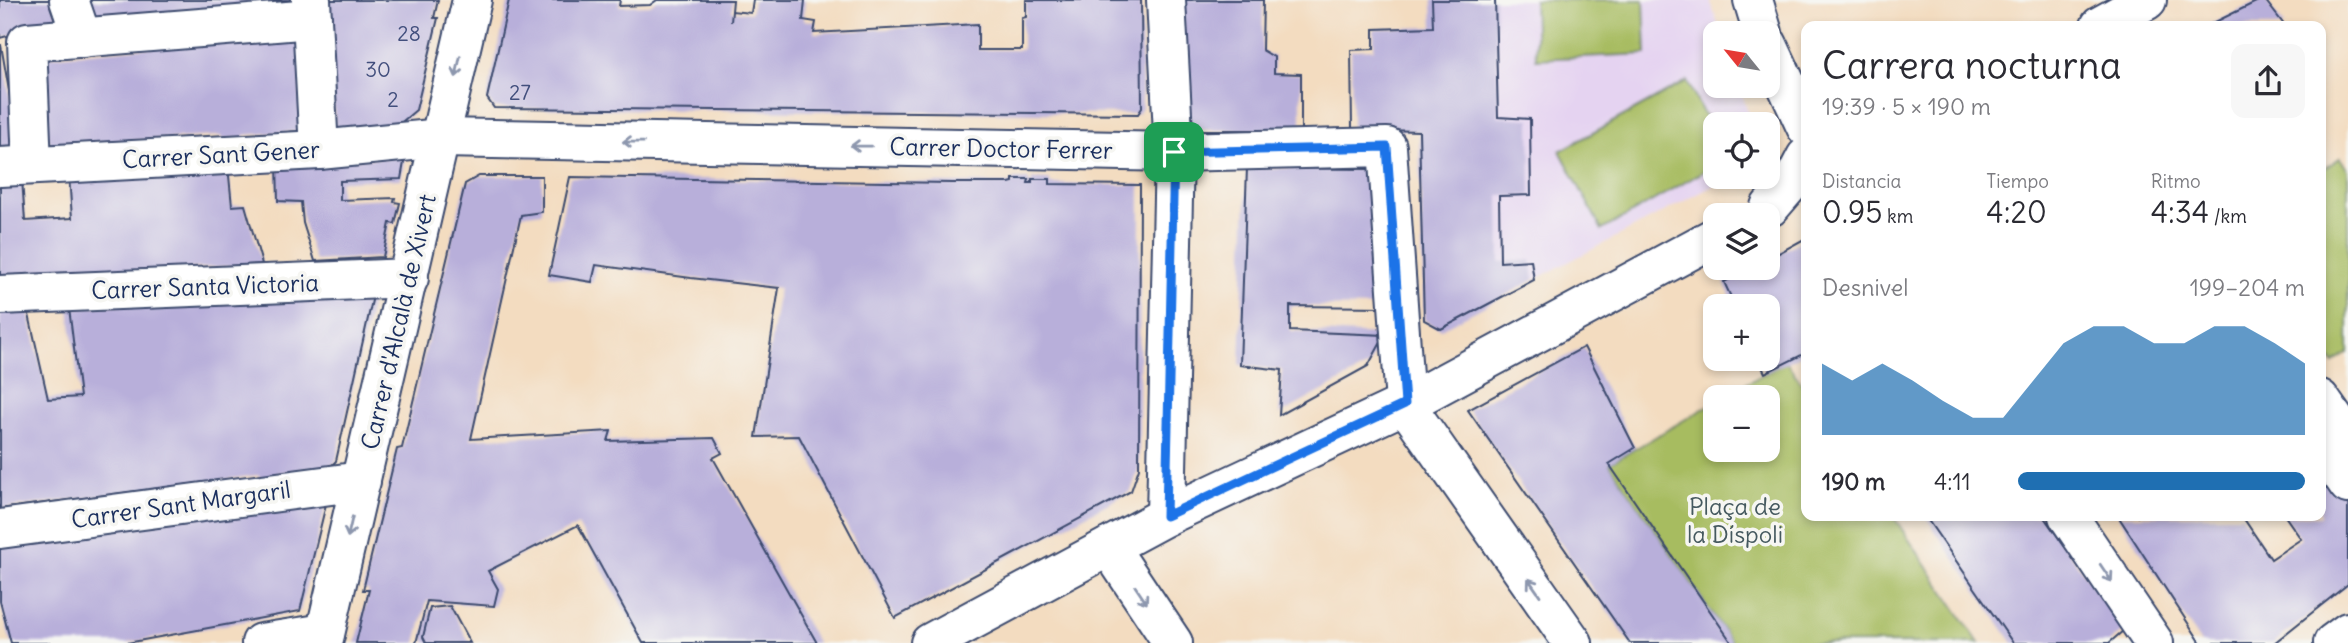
<!DOCTYPE html>
<html lang="es">
<head>
<meta charset="utf-8">
<style>
	body { margin:0; font-family:Delius,sans-serif; background:#f7f7f7; color:#2b2b33; height:100vh; display:flex; flex-direction:column; font-size:26px; white-space:nowrap }
	* { box-sizing:border-box; margin:0 }
	p { font-size:23px; color:#7c7c81 }
	.icon { flex:none; width:38px; height:38px; fill:none; stroke:currentColor; stroke-width:2; stroke-linecap:round; stroke-linejoin:round }
	.map { position:relative; flex:1; overflow:hidden }
	.panel { position:absolute; left:1801px; top:21px; width:525px; height:500px; display:flex; flex-direction:column; background:#fff; border-radius:14px; box-shadow:0 4px 10px #0003 }
	.panel>* { flex:none }
	.needle { width:46px; rotate:300deg }
	.tools { position:absolute; left:1703px; top:21px; display:grid; gap:14px }
	.tools a { display:grid; place-items:center; width:77px; height:77px; border-radius:14px; background:#fff; box-shadow:0 4px 10px #0003; font-size:35px }
	.pin { position:absolute; display:grid; place-items:center; width:60px; height:60px; color:#fff; margin:-30px; border-radius:14px; box-shadow:0 4px 10px #0006 }
	.round { display:grid; place-items:center; flex:none; width:74px; height:74px; border-radius:14px; background:#f7f7f7 }
	.headline { display:flex; align-items:center; justify-content:space-between; height:119px; padding:0 21px }
	h1 { font-size:38px; font-weight:600; line-height:52px }
	.figures { display:grid; grid-template-columns:repeat(3,1fr); gap:10px; height:119px; padding:7px 21px }
	.figures div { display:grid; align-content:center }
	.figures b { font-size:30px; font-weight:600 }
	.figures small { font-size:19px; font-weight:400 }
	.figures p { font-size:19px }
	.chart { height:196px; padding:14px 21px }
	.chart p { display:flex; justify-content:space-between }
	.chart svg { width:100%; height:126px; margin-top:7px; fill:#1f6fb2; opacity:.7 }
	ul { padding:0 21px; list-style:none; font-size:23px }
	li { display:grid; grid-template-columns:112px 84px 1fr; align-items:center; height:52px }
	li i { height:18px; border-radius:9px; background:#1f6fb2 }
	.map>svg:first-child { display:block }
	.built { fill:#e5d3f1 }
	.green { fill:#a7bc61; stroke:#617660; stroke-width:2 }
	.building { fill:#b8afda }
	.lines { fill:none; stroke-linecap:round; stroke-linejoin:round }
	.minor-casing { stroke:#3b496d; stroke-width:42 }
	.minor { stroke:#fff; stroke-width:38 }
	.oneway { stroke:#8d97ae }
	.route-casing { stroke:#fff; stroke-width:14 }
	.route { stroke:#1a73e8; stroke-width:9 }
	.labels { text-anchor:middle; stroke-width:7; stroke-linejoin:round; paint-order:stroke }
	.number-label { font-size:21px; fill:#424f7d }
	.street-label { font-size:24px; fill:#1b2f5e; stroke:#f6f6f2 }
	.park-label { font-size:24px; fill:#45595f; stroke:#f6f6f2 }
</style>
</head>
<body>
<div class="map">
<svg width="2348" height="643" viewBox="0 0 2348 643">
	<rect width="100%" height="100%" fill="#f6f6f2"/>
	<filter id="ink" filterUnits="userSpaceOnUse"><feTurbulence type="fractalNoise" baseFrequency=".0143" numOctaves="2"/><feDisplacementMap in="SourceGraphic" scale="14" xChannelSelector="R" yChannelSelector="G"/><feConvolveMatrix kernelMatrix="1 2 1 2 8 2 1 2 1" color-interpolation-filters="sRGB"/></filter>
	<filter id="wash" filterUnits="userSpaceOnUse"><feTurbulence type="fractalNoise" baseFrequency=".00686" numOctaves="4" result="noise"/><feDisplacementMap in="SourceGraphic" scale="28" xChannelSelector="R" yChannelSelector="G"/><feGaussianBlur stdDeviation="1.57" result="paint"/><feColorMatrix in="noise" values="0 0 0 0 0 0 0 0 0 0 0 0 0 0 0 0 0 1.4 0 .05"/><feComposite in="paint" operator="in"/></filter>
	<g filter="url(#wash)">
		<rect width="100%" height="100%" fill="#f3dcc0"/>
		<path class="built" d="M1432,0H1710L1721,33H1715V86H1739L1752,124H1715V177H1730L1441,329L1424,320L1437,130Z"/>
		<g class="green">
			<path d="M1534,0H1644L1646,54L1536,59Z"/>
			<path d="M1687,81L1715,137V165L1602,230L1560,151Z"/>
			<path d="M2340,158L2348,170V353L2333,363L2321,344L2320,171Z"/>
			<path d="M1786,361L1806,390V516H1893L1979,643H1732L1609,464L1715,402V450H1768V397H1723Z"/>
		</g>
		<g id="blocks">
			<g class="building">
				<path d="M0,0H52L57,16L55,23L0,38Z"/>
				<path d="M82,0H297V5L89,20Z"/>
				<path d="M326,0H438L434,18H438L416,110L397,126L335,129Z"/>
				<path d="M509,0H620L619,6L650,5L657,0H733L731,22L732,11L751,13L753,0H805L803,20L816,22L814,33L978,24V50H1022V18L1026,17V0H1141L1142,108L1138,114L494,108L487,98Z"/>
				<path d="M1183,0H1263L1262,50L1274,57V73L1301,74V130H1195L1184,121Z"/>
				<path d="M1432,0H1495L1498,117L1530,119L1531,195L1499,196L1500,262L1531,260L1534,280L1441,329L1424,320L1419,131L1352,129L1351,50L1374,49V29L1433,27Z"/>
				<path d="M2260,0H2265L2285,26H2207Z"/>
				<path d="M300,34L301,131L244,135V138L222,139L221,136H219L50,145L33,58Z"/>
				<path d="M0,45H1L19,148L0,149Z"/>
				<path d="M405,157L401,179L340,181V200L395,198L394,202L400,203L395,224L390,223L383,257L315,261L303,223L301,202L278,201L277,162Z"/>
				<path d="M228,166L232,206L245,205L262,264L0,281V180L22,179L25,221L72,218L69,175Z"/>
				<path d="M1247,168L1369,169L1380,181L1385,307L1290,306V331L1385,335L1368,366L1279,415L1282,370L1240,365Z"/>
				<path d="M479,176H542V212L521,215L471,439L611,431L608,441L714,438L722,453L713,458L817,643H643L578,525L488,571L498,589L494,606L427,601L416,643H356L369,590H363L397,449L402,448L465,184Z"/>
				<path d="M570,177L952,183H1009L1013,182V179H1029L1028,183H1032V179H1050V184L1140,185L1139,468L1131,491L895,618L799,436L756,437L779,288L691,278L596,265L592,282L549,275Z"/>
				<path d="M1806,238V353L1765,373L1758,359H1768V306H1735L1724,282L1750,268H1768V259Z"/>
				<path d="M375,287L336,461L331,466L277,473L276,477L260,479L259,475L0,509V312L28,310L48,399L80,397L69,308Z"/>
				<path d="M1584,347L1635,448L1609,464L1732,643H1630L1468,410Z"/>
				<path d="M2320,460L2348,501V584L2274,643H2201L2118,516H2242L2271,559L2301,539L2285,516H2320Z"/>
				<path d="M328,496L300,611L127,643H11L0,601V539Z"/>
				<path d="M1925,516H2043L2124,630L2109,643H2013Z"/>
				<path d="M450,606L470,643H426L423,637L430,608Z"/>
			</g>
		</g>
	</g>
	<g filter="url(#ink)">
		<use href="#blocks" fill-opacity="0" stroke="#3b496d" stroke-width="2"/>
		<g class="lines">
			<g class="minor-casing">
				<g id="minor">
					<path d="M69,0L82,38"/>
					<path d="M311,0L319,150"/>
					<path d="M1753,0L1763,33"/>
					<path d="M2100,26L2147,0"/>
					<path d="M1768,45L1806,127"/>
					<path d="M32,165L27,42L312,19"/>
					<path d="M0,167L319,150L442,138L1174,152L1387,147L1405,404L1573,643"/>
					<path d="M1770,207L1795,178L1806,157"/>
					<path d="M0,295L409,278"/>
					<path d="M2320,399L2348,439"/>
					<path d="M2320,443L2348,484"/>
					<path d="M1166,516L1174,152L1166,0"/>
					<path d="M2068,516L2154,643"/>
					<path d="M0,529L361,481"/>
					<path d="M1109,547L1173,643"/>
					<path d="M261,643L325,633"/>
					<path d="M323,643L472,0"/>
					<path d="M930,643L1166,516L1405,404L1715,237"/>
					<path d="M2333,643L2348,632"/>
				</g>
			</g>
			<use href="#minor" class="minor"/>
		</g>
		<defs><path id="oneway-shaft" d="M-6 0H5M1.5-3L5.5 0L1.5 3" fill="none" stroke-width="1.6" stroke-linecap="round" stroke-linejoin="round" transform="scale(1.75)"/></defs>
		<g class="oneway">
			<use href="#oneway-shaft" transform="translate(458 67) rotate(102)"/>
			<use href="#oneway-shaft" transform="translate(633 142) rotate(-179)"/>
			<use href="#oneway-shaft" transform="translate(861 146) rotate(-179)"/>
			<use href="#oneway-shaft" transform="translate(350 527) rotate(103)"/>
			<use href="#oneway-shaft" transform="translate(2106 573) rotate(56)"/>
			<use href="#oneway-shaft" transform="translate(1534 587) rotate(-125)"/>
			<use href="#oneway-shaft" transform="translate(1141 595) rotate(56)"/>
		</g>
	</g>
	<g class="lines" filter="url(#ink)">
		<g class="route-casing">
			<path id="route" d="M1387,147L1405,404L1166,516L1174,152Z"/>
		</g>
		<use href="#route" class="route"/>
	</g>
	<g class="labels">
		<g class="number-label">
			<text x="409" y="41">28</text>
			<text x="378" y="77">30</text>
			<text x="520" y="100">27</text>
			<text x="393" y="107">2</text>
		</g>
		<g class="street-label">
			<text transform="translate(1001 149) rotate(1)" y="8">Carrer Doctor Ferrer</text>
			<text transform="translate(221 155) rotate(-3)" y="8">Carrer Sant Gener</text>
			<text transform="translate(205 287) rotate(-2)" y="8">Carrer Santa Victoria</text>
			<text transform="translate(399 322) rotate(-77)" y="8">Carrer d'Alcalà de Xivert</text>
			<text transform="translate(181 505) rotate(-8)" y="8">Carrer Sant Margaril</text>
		</g>
		<g class="park-label">
			<text x="1735" y="515">Plaça de<tspan x="1735" dy="28">la Díspoli</tspan></text>
		</g>
	</g>
</svg>
<div class="tools">
<a><svg class="needle" viewBox="-14 -14 28 28"><path d="M0-13l5 13h-10z" fill="#e53935"/><path d="M0 13l5-13h-10z" fill="#7c7c81"/></svg></a>
<a><svg class="icon" aria-label="locate" viewBox="0 0 24 24"><circle cx="12" cy="12" r="6"/><path d="M12 2v4M12 18v4M2 12h4M18 12h4"/></svg></a>
<a><svg class="icon" aria-label="layers" viewBox="0 0 24 24"><path d="M12 4l9 5-9 5-9-5zM3 14l9 5 9-5"/></svg></a>
<a>+</a>
<a>−</a>
</div>
<div class="pin" style="left:1174px;top:152px;background:#1e9e55"><svg class="icon" aria-label="arrive" viewBox="0 0 24 24"><path d="M6 21V4h12l-3 4 3 4H6"/></svg></div>
<section class="panel">
<div class="headline"><div><h1>Carrera nocturna</h1><p>19:39 · 5 × 190 m</p></div><a class="round"><svg class="icon" aria-label="share" viewBox="0 0 24 24"><path d="M12 15V3M7 8l5-5 5 5M5 13v7h14v-7"/></svg></a></div>
<div class="figures">
<div><p>Distancia</p><b>0.95<small> km</small></b></div>
<div><p>Tiempo</p><b>4:20</b></div>
<div><p>Ritmo</p><b>4:34<small> /km</small></b></div>
</div>
<div class="chart"><p><span>Desnivel</span>199–204 m</p>
<svg viewBox="0 0 160 44" preserveAspectRatio="none"><path d="M0 44V19L10 25L20 19L30 25L40 32L50 38L60 38L70 25L80 12L90 6L100 6L110 12L120 12L130 6L140 6L150 12L160 19V44z"/></svg>
</div>
<ul>
<li><b>190 m</b>4:11<i style="width:100%"></i></li>
</ul>
</section>
</div>
</body>
</html>
